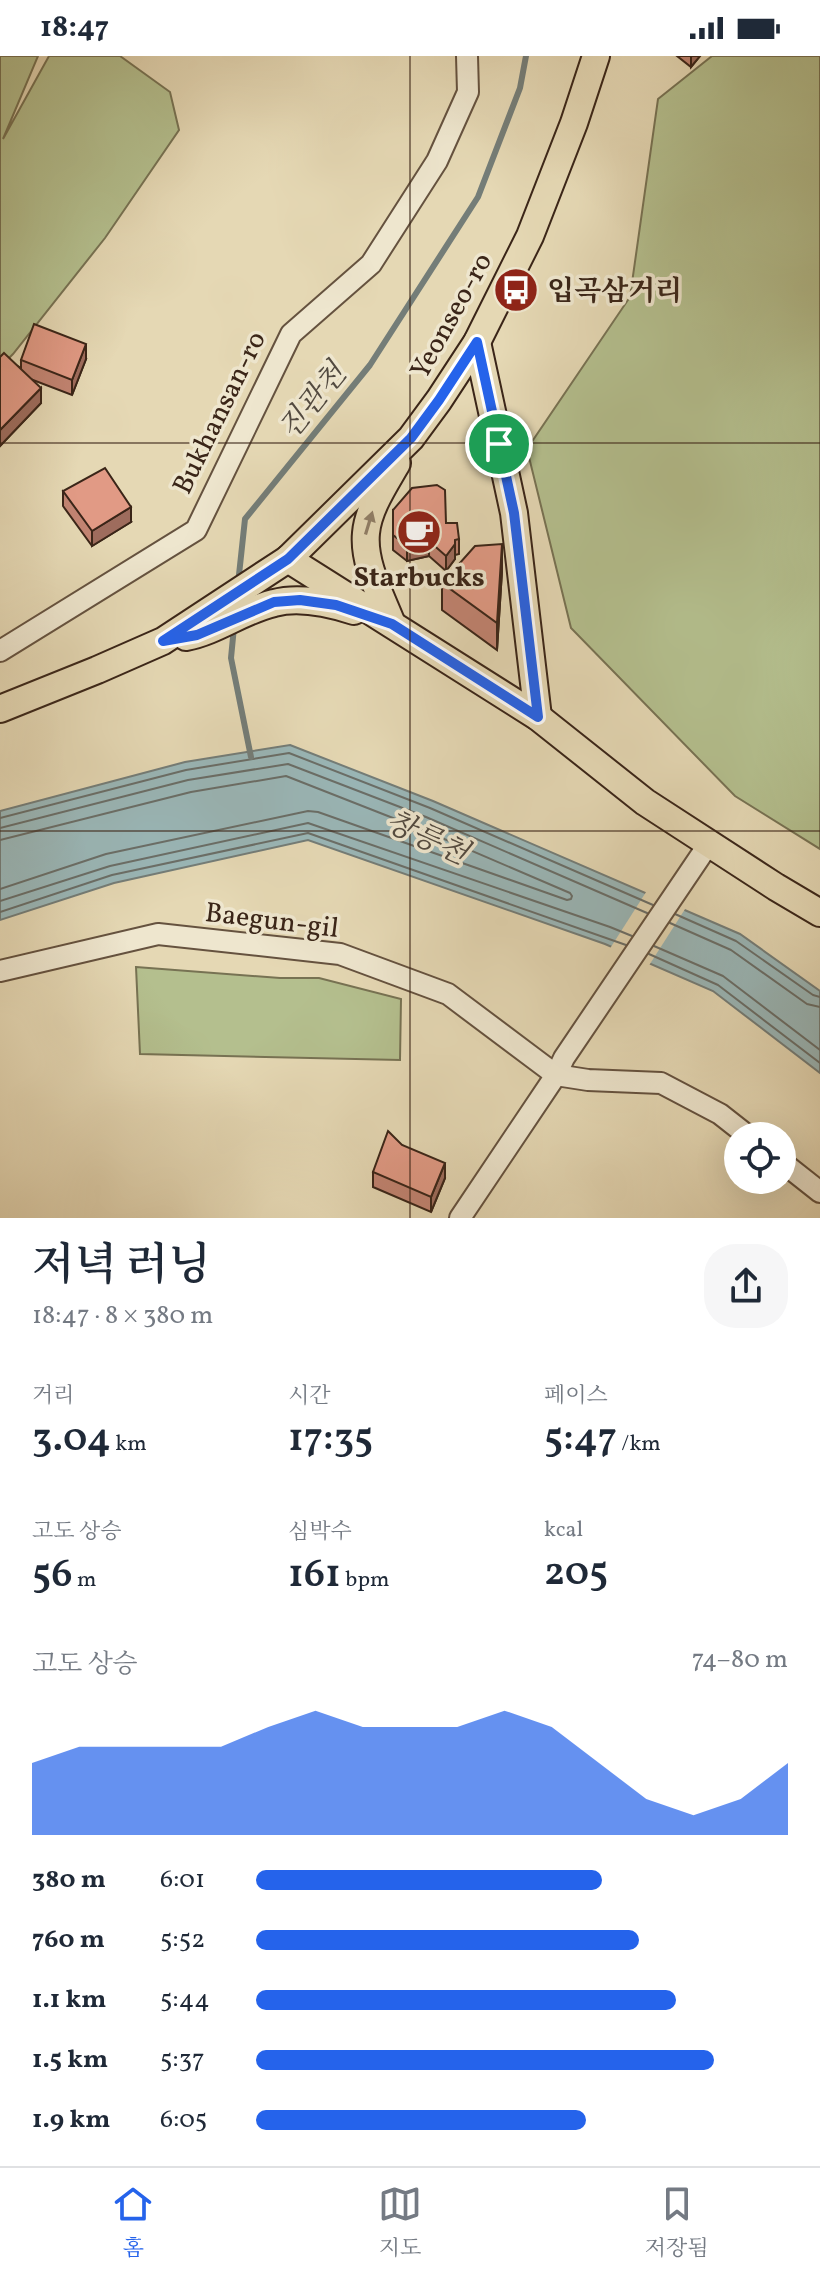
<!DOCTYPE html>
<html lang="ko">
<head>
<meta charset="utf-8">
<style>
	body { margin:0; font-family:Vollkorn,"Noto Serif KR",serif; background:#f6f6f7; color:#1f2937; height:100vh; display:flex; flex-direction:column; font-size:30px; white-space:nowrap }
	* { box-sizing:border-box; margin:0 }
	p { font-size:26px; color:#747a83 }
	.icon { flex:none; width:44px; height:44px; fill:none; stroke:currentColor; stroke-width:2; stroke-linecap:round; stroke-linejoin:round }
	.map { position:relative; height:1162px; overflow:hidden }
	.sheet { display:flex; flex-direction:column; background:#fff; flex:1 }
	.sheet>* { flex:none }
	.controls { position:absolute; left:724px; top:1066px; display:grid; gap:16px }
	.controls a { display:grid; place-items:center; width:72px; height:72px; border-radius:50%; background:#fff; box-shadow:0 8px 32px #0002; font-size:40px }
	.pin { position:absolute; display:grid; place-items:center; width:68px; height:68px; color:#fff; margin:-34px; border:4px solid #fff; border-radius:50%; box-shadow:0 2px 8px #0007 }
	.round { display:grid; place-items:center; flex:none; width:84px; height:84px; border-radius:32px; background:#f6f6f7 }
	.headline { display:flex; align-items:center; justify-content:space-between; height:136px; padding:0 32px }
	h1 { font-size:44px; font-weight:600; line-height:60px }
	.figures { display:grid; grid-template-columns:repeat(3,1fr); gap:12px; height:136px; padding:8px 32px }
	.figures div { display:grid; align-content:center }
	.figures b { font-size:40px; font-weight:600 }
	.figures small { font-size:22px; font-weight:400 }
	.figures p { font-size:22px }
	.chart { height:224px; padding:16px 32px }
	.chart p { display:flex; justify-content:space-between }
	.chart svg { width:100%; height:144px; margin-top:8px; fill:#2563eb; opacity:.7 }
	ul { padding:0 32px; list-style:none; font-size:26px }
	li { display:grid; grid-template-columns:128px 96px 1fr; align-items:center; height:60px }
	li i { height:20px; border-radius:10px; background:#2563eb }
	.status { display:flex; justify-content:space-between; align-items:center; height:56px; padding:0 40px; background:#fff; direction:ltr }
	.status svg { height:22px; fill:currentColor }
	.menu { display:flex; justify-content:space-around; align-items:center; height:112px; border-top:2px solid #e0e1e3; background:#fff; font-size:22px; color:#747a83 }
	.menu a { display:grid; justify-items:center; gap:4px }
	.menu .current { color:#2563eb }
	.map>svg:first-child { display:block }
	.green { fill:#b4bf8e; stroke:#777253; stroke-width:2 }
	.water { fill:#9ab7b8; stroke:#747d78; stroke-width:2 }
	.pier { fill:#e5d8b4 }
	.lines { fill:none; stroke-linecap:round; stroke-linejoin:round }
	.shore { stroke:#6a6e68; stroke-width:2 }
	.stream { stroke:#747d78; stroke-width:6 }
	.minor-casing { stroke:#65523f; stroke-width:24 }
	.major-casing { stroke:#3a2518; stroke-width:30 }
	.minor { stroke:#eee6ce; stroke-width:20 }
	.major { stroke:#e5d8b4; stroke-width:26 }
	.wall { fill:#c28472; stroke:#3a2518; stroke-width:2 }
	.shaded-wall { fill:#9e6c5d; stroke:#3a2518; stroke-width:2 }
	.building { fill:#e19a85; stroke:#3a2518; stroke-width:2 }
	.oneway { fill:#907e66 }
	.route-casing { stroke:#fff; stroke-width:16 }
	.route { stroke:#2563eb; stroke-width:10 }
	.grid { fill:none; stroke:#3a2518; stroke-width:2; stroke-opacity:0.55 }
	.labels { text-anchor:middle; stroke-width:7; stroke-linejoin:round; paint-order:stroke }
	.poi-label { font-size:28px; font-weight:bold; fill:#3a2518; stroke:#eee6ce; text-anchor:start }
	.street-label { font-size:28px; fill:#3a2518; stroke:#eee6ce }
	.water-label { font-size:30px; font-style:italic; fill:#524a40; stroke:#eee6ce }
</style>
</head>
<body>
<div class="status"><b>18:47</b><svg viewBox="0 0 49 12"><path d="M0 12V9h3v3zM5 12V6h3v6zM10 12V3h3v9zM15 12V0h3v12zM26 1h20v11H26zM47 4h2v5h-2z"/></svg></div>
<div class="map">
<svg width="820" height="1162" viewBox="0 0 820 1162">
	<rect width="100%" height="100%" fill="#e5d8b4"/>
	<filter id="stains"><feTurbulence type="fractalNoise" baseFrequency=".0025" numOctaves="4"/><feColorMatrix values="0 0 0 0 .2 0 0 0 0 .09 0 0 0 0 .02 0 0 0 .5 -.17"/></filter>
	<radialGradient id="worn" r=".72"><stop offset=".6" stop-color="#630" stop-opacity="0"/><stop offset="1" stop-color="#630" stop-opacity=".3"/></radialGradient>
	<g class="green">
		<path d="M0,0H38L3,83L49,0H120L170,36L179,74L105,182L13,298L0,311Z"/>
		<path d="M712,0H820V793L735,740L571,572L527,393L630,241L658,43Z"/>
		<path d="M136,911L280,922H319L401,943L400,1004L140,998Z"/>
	</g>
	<path class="water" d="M290,689L433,745L740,878L820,935V1017L713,935L605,888L308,784L114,827L0,864V755L185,706Z"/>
	<path class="pier" d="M648,833L687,850L648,911L609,894Z"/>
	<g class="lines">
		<g class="shore">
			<path d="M0,762L186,714L289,697L430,752L653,849"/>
			<path d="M0,772L188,724L288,708L426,761L647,857"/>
			<path d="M0,784L191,736L286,720L421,773L570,837L572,840L571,843L567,844L318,756L308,755L106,798L0,833"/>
			<path d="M0,845L110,810L308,767L610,871L632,880"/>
			<path d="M0,856L112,819L308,777L626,889"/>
			<path d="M675,858L736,885L813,939L820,941"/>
			<path d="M670,867L731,894L807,948L820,951"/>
			<path d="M654,890L723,920L820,994"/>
			<path d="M649,898L718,929L820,1007"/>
		</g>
		<g class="stream">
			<path d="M238,528L245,463L370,309L478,141L520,32L526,0"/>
			<path d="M234,571L231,602L251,701"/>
		</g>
		<g class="minor-casing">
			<g id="minor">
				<path d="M0,595L196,474L291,278L371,208L437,105L468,36L467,0"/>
				<path d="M0,915L158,878L340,898L448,938L556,1019L588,1024L661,1027L720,1058L748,1080"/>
				<path d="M782,1106L820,1136"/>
				<path d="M460,1162L556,1019L564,1002L710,786"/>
			</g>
		</g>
		<g class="major-casing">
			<g id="major">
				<path d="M477,286L514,457L538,661"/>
				<path d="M288,503L538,661L645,746L776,831L820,857"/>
				<path d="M392,568C381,540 363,507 366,477C368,453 385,428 397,407"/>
				<path d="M186,581C217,575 243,554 274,547C300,540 329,547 354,555"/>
				<path d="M0,653L97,614L163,585L288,503L411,382L439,344L477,286L530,180L574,67L596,0"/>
			</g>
		</g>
		<use href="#minor" class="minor"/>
		<use href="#major" class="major"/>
	</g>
	<g class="wall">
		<path d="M677,0H700L691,11Z"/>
		<path d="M0,301L21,312V304L86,303L72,339L33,324L41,347L0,390Z"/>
		<path d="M63,435L131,466L92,490L63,450Z"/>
		<path d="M393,454L446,467L459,483V498L455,499V503L446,515L429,500L407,505L393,494Z"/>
		<path d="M502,515L497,594L442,554V527Z"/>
		<path d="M402,1089L445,1122L431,1156L373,1131V1116Z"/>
	</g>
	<g class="shaded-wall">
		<path d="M692,0H700L691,11V1Z"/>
		<path d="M86,288V303L72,339V324Z"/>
		<path d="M41,332V347L0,390V374Z"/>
		<path d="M131,451V466L92,490V475Z"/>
		<path d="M429,485V500L407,505V490Z"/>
		<path d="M455,488V503L446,515V500Z"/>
		<path d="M502,488V515L497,594V567Z"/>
		<path d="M445,1107V1122L431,1156V1141Z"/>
	</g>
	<g class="building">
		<path d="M34,268L86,288L72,324L21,304Z"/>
		<path d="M4,297L41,332L0,374V301Z"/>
		<path d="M105,412L131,451L92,475L63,435Z"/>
		<path d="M437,429L445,434L446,467H457L459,483L455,484V488L446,500L429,485L407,490L393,479V454L412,432Z"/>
		<path d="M502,488L497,567L442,527L475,490Z"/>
		<path d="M388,1075L402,1089L445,1107L431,1141L373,1116Z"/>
	</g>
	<defs><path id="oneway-solid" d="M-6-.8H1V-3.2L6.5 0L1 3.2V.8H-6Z" transform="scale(2)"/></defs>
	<use class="oneway" href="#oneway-solid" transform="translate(369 467) rotate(-73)"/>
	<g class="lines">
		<g class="route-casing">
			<path id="route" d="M477,286L514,457L538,661L392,568L336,549L300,544L274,546L197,579L163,585L288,503L411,382L439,344Z"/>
		</g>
		<use href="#route" class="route"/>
	</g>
	<path class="grid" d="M410,0V1162M0,387H820M0,775H820"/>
	<defs>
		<g id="bus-disc" transform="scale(2.3)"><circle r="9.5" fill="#8f2418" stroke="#eee6ce"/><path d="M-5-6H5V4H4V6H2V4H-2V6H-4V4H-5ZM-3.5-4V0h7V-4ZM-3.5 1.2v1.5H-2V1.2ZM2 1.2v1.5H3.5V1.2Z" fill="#fff"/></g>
		<g id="cafe-disc" transform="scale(2.3)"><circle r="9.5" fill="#8f2418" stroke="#eee6ce"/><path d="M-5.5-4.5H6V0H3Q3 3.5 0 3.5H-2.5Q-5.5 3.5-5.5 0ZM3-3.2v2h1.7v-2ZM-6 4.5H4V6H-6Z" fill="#fff"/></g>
	</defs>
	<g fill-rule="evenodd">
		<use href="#bus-disc" x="516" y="234"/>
		<use href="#cafe-disc" x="419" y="476"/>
	</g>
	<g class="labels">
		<g class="poi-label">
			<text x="547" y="244">입곡삼거리</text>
			<text x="419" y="530" text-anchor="middle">Starbucks</text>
		</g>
		<g class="street-label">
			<text transform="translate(450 259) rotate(-61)" y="10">Yeonseo-ro</text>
			<text transform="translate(218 356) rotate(-64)" y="10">Bukhansan-ro</text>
			<text transform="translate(272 863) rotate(7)" y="10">Baegun-gil</text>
		</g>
		<g class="water-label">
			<text transform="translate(312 345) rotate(-51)" y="10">진관천</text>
			<text transform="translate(427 781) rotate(25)" y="10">창릉천</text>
		</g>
	</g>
	<rect width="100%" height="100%" filter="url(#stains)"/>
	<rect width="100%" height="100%" fill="url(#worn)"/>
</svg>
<div class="controls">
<a><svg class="icon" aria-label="locate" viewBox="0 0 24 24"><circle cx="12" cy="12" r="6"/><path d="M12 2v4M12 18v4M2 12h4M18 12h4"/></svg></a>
</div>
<div class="pin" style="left:499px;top:388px;background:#1e9e55"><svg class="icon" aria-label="arrive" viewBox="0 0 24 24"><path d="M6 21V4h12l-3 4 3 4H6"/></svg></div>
</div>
<section class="sheet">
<div class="headline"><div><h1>저녁 러닝</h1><p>18:47 · 8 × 380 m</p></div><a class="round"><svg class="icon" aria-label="share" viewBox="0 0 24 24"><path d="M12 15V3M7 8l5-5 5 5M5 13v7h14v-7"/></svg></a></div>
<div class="figures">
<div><p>거리</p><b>3.04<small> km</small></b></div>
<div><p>시간</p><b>17:35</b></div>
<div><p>페이스</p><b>5:47<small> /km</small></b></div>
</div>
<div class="figures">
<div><p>고도 상승</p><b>56<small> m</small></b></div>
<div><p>심박수</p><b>161<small> bpm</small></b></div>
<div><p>kcal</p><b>205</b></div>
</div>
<div class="chart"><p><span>고도 상승</span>74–80 m</p>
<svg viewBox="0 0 160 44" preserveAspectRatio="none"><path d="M0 44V22L10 17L20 17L30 17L40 17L50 11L60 6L70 11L80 11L90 11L100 6L110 11L120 22L130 33L140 38L150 33L160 22V44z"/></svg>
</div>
<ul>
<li><b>380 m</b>6:01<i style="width:65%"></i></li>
<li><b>760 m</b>5:52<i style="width:72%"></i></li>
<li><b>1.1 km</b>5:44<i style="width:79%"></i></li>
<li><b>1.5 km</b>5:37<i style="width:86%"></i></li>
<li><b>1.9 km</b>6:05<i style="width:62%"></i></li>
</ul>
</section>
<nav class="menu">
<a class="current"><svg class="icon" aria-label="home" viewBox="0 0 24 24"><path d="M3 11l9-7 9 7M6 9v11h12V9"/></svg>홈</a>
<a><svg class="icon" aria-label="map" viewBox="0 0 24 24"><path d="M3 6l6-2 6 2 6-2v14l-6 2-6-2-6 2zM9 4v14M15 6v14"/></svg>지도</a>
<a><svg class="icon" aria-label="saved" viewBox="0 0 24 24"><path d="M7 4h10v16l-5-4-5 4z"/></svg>저장됨</a>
</nav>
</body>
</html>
